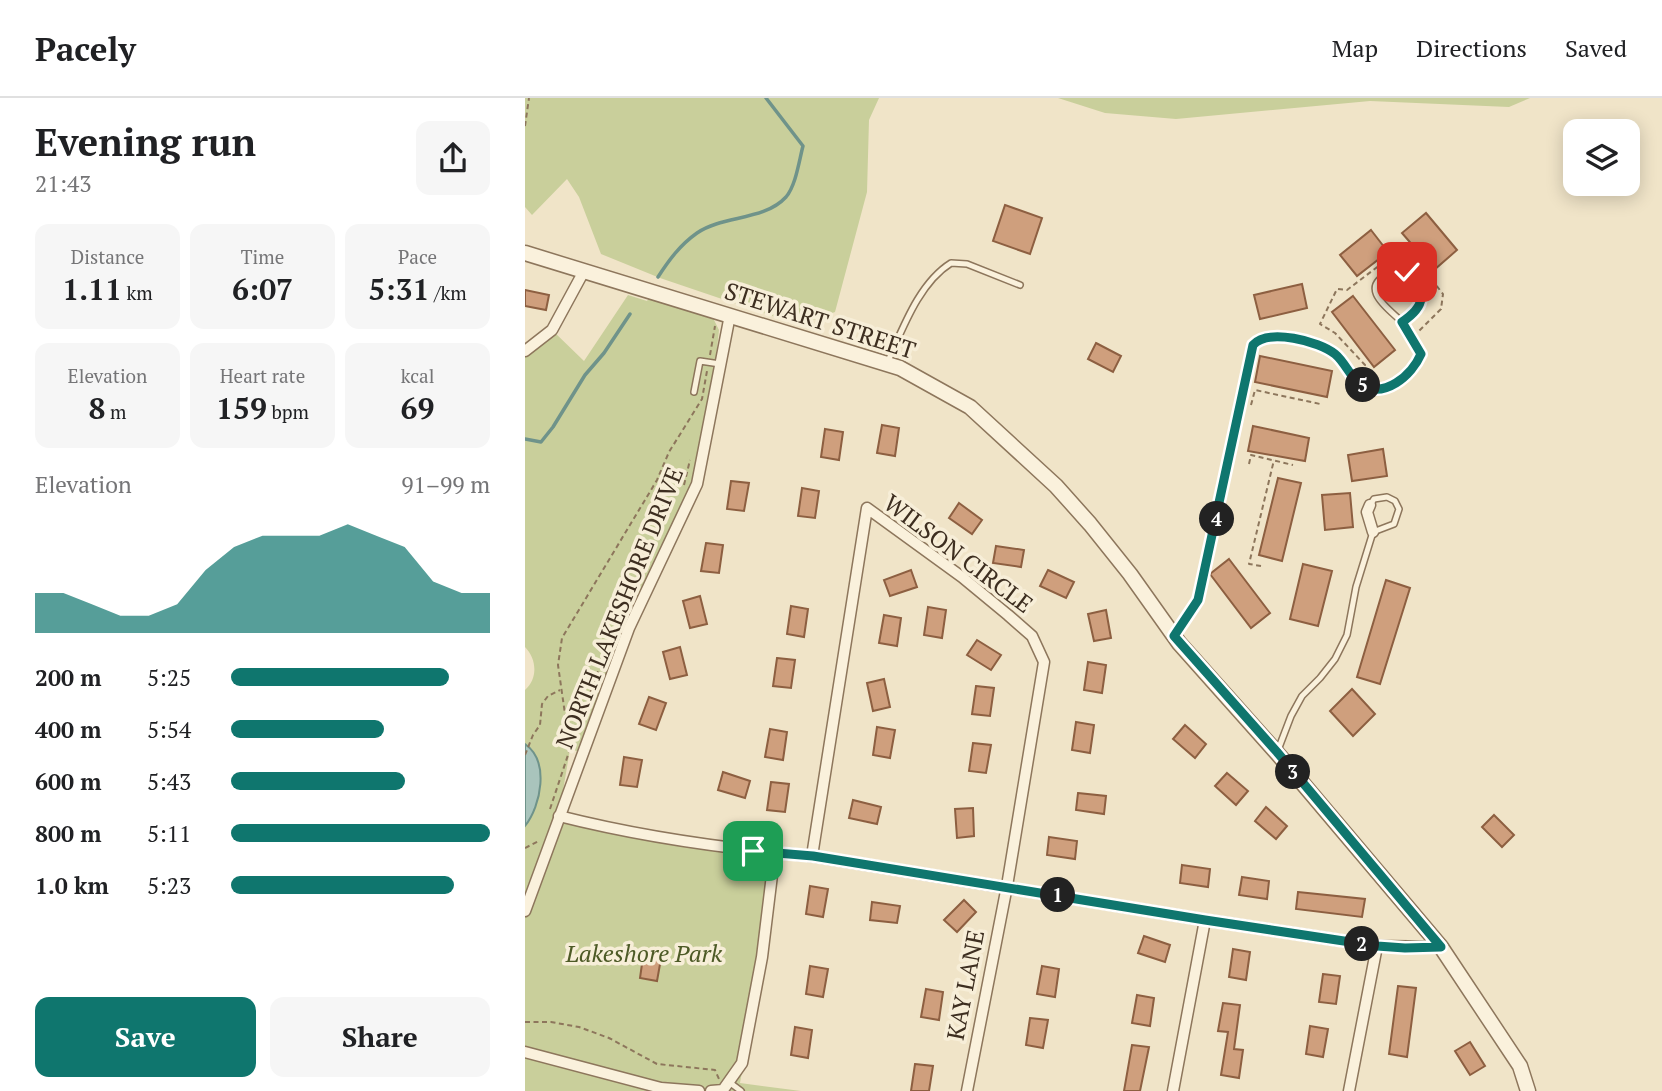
<!DOCTYPE html>
<html lang="en">
<head>
<meta charset="utf-8">
<style>
	body { margin:0; font-family:"PT Serif",serif; background:#f6f6f6; color:#202124; height:100vh; display:flex; flex-direction:column; font-size:26px; white-space:nowrap }
	* { box-sizing:border-box; margin:0 }
	p { font-size:23px; color:#757577 }
	.icon { flex:none; width:38px; height:38px; fill:none; stroke:currentColor; stroke-width:2; stroke-linecap:round; stroke-linejoin:round }
	.map { position:relative; flex:1; overflow:hidden }
	.panel { display:flex; flex-direction:column; background:#fff; width:525px }
	.panel>* { flex:none }
	.controls { position:absolute; left:1038px; top:21px; display:grid; gap:14px }
	.controls a { display:grid; place-items:center; width:77px; height:77px; border-radius:14px; background:#fff; box-shadow:0 4px 18px #0003; font-size:35px }
	.pin { position:absolute; display:grid; place-items:center; width:60px; height:60px; color:#fff; margin:-30px; border-radius:14px; box-shadow:0 4px 10px #0006 }
	.km { position:absolute; width:35px; height:35px; margin:-18px; border-radius:50%; background:#222; color:#fff; font-size:19px; line-height:35px; text-align:center }
	.round { display:grid; place-items:center; flex:none; width:74px; height:74px; border-radius:14px; background:#f6f6f6 }
	.head { display:flex; align-items:center; justify-content:space-between; height:119px; padding:0 35px }
	h1 { font-size:38px; font-weight:800; line-height:52px }
	.metrics { display:grid; grid-template-columns:repeat(3,1fr); gap:10px; height:119px; padding:7px 35px }
	.metrics div { display:grid; align-content:center; border-radius:14px; background:#f6f6f6; text-align:center }
	.metrics b { font-size:30px; font-weight:800 }
	.metrics small { font-size:19px; font-weight:400 }
	.metrics p { font-size:19px }
	.chart { height:196px; padding:14px 35px }
	.chart p { display:flex; justify-content:space-between }
	.chart svg { width:100%; height:126px; margin-top:7px; fill:#0f766e; opacity:.7 }
	.cta { display:flex; gap:14px; margin-top:auto; padding:14px 35px }
	.cta a { flex:1; height:80px; border-radius:14px; background:#0f766e; color:#fff; font-size:28px; font-weight:800; line-height:80px; text-align:center }
	.cta a+a { background:#f6f6f6; color:#202124 }
	ul { padding:0 35px; list-style:none; font-size:23px }
	li { display:grid; grid-template-columns:112px 84px 1fr; align-items:center; height:52px }
	li i { height:18px; border-radius:9px; background:#0f766e }
	header { display:flex; align-items:center; gap:42px; box-sizing:border-box; height:98px; padding:0 35px; background:#fff; border-bottom:2px solid #e0e0e0 }
	header strong { font-size:33px }
	nav { display:flex; gap:38px; margin-inline-start:auto; font-size:24px }
	main { display:flex; flex:1; min-height:0 }
	.map>svg:first-child { display:block }
	.green { fill:#c9cf9b }
	.water { fill:#a9c4bc; stroke:#6f938a; stroke-width:2 }
	.lines { fill:none; stroke-linecap:round; stroke-linejoin:round }
	.stream { stroke:#6f938a; stroke-width:3.5 }
	.building { fill:#cf9f7d; stroke:#8d5f41; stroke-width:2 }
	.service-casing { stroke:#8d765c; stroke-width:8 }
	.minor-casing { stroke:#8d765c; stroke-width:13 }
	.tertiary-casing { stroke:#8d765c; stroke-width:17 }
	.path { stroke:#8d765c; stroke-width:2; stroke-dasharray:5 3.5; stroke-linecap:butt }
	.service { stroke:#faf1dc; stroke-width:5 }
	.minor { stroke:#faf1dc; stroke-width:10 }
	.tertiary { stroke:#faf1dc; stroke-width:14 }
	.route-casing { stroke:#fff; stroke-width:14 }
	.route { stroke:#0f766e; stroke-width:9 }
	.labels { text-anchor:middle; stroke-width:7; stroke-linejoin:round; paint-order:stroke }
	.street-label { font-size:24px; fill:#3d2e20; stroke:#f7eed8 }
	.park-label { font-size:24px; font-style:italic; fill:#4d5a26; stroke:#f7eed8 }
</style>
</head>
<body>
<header>
<strong>Pacely</strong>
<nav><a>Map</a><a>Directions</a><a>Saved</a></nav>
</header>
<main>
<section class="panel">
<div class="head"><div><h1>Evening run</h1><p>21:43</p></div><a class="round"><svg class="icon" aria-label="share" viewBox="0 0 24 24"><path d="M12 15V3M7 8l5-5 5 5M5 13v7h14v-7"/></svg></a></div>
<div class="metrics">
<div><p>Distance</p><b>1.11<small> km</small></b></div>
<div><p>Time</p><b>6:07</b></div>
<div><p>Pace</p><b>5:31<small> /km</small></b></div>
</div>
<div class="metrics">
<div><p>Elevation</p><b>8<small> m</small></b></div>
<div><p>Heart rate</p><b>159<small> bpm</small></b></div>
<div><p>kcal</p><b>69</b></div>
</div>
<div class="chart"><p><span>Elevation</span>91–99 m</p>
<svg viewBox="0 0 160 44" preserveAspectRatio="none"><path d="M0 44V30L10 30L20 34L30 38L40 38L50 34L60 22L70 14L80 10L90 10L100 10L110 6L120 10L130 14L140 26L150 30L160 30V44z"/></svg>
</div>
<ul>
<li><b>200 m</b>5:25<i style="width:84%"></i></li>
<li><b>400 m</b>5:54<i style="width:59%"></i></li>
<li><b>600 m</b>5:43<i style="width:67%"></i></li>
<li><b>800 m</b>5:11<i style="width:100%"></i></li>
<li><b>1.0 km</b>5:23<i style="width:86%"></i></li>
</ul>
<div class="cta"><a>Save</a><a>Share</a></div>
</section>
<div class="map">
<svg width="1137" height="993" viewBox="0 0 1137 993">
	<rect width="100%" height="100%" fill="#f0e4c8"/>
	<g class="green">
		<path d="M0,0H354L344,22L342,94L310,214L274,227L135,180L76,156L54,99L42,81L7,117L0,109Z"/>
		<path d="M533,0H1005L984,9L845,3L651,21L580,15Z"/>
		<path d="M103,197L122,203L124,200L188,220L194,232L184,325L172,386L104,530L58,655L45,651L34,717L234,753L247,777L237,859L215,985L276,993H0V728C15,709 26,662 0,646V592C13,581 12,561 0,549V253L27,232L59,263Z"/>
	</g>
	<path class="water" d="M0,646C25,663 16,708 0,728Z"/>
	<g class="lines">
		<g class="stream">
			<path d="M133,179C144,162 155,147 172,135C198,117 239,123 261,99C271,87 274,63 278,48L241,0"/>
			<path d="M0,341L16,344L28,329L60,277L79,255L105,216"/>
		</g>
	</g>
	<g class="building">
		<path d="M480,107L517,120L505,156L468,143Z"/>
		<path d="M901,115L932,152L909,172L877,135Z"/>
		<path d="M846,132L863,154L832,178L815,157Z"/>
		<path d="M777,186L782,210L735,221L729,197Z"/>
		<path d="M0,192L24,197L21,212L0,208Z"/>
		<path d="M828,198L870,252L849,269L807,214Z"/>
		<path d="M571,245L596,258L588,274L563,261Z"/>
		<path d="M735,258L807,273L802,299L730,284Z"/>
		<path d="M357,327L374,330L370,358L352,355Z"/>
		<path d="M728,328L784,340L780,363L723,353Z"/>
		<path d="M300,331L318,334L314,362L296,359Z"/>
		<path d="M858,351L862,378L827,383L823,357Z"/>
		<path d="M753,380L776,385L757,463L734,457Z"/>
		<path d="M206,383L224,385L219,413L202,411Z"/>
		<path d="M277,390L294,393L290,420L273,418Z"/>
		<path d="M825,395L828,429L800,432L797,397Z"/>
		<path d="M434,405L457,422L447,436L424,420Z"/>
		<path d="M181,445L198,447L194,475L176,473Z"/>
		<path d="M471,448L499,452L496,469L468,465Z"/>
		<path d="M704,461L745,515L726,530L685,476Z"/>
		<path d="M778,466L807,473L793,528L765,521Z"/>
		<path d="M386,472L392,489L365,498L359,482Z"/>
		<path d="M523,472L549,484L541,500L515,488Z"/>
		<path d="M861,482L885,490L855,586L832,579Z"/>
		<path d="M175,498L182,526L165,530L158,503Z"/>
		<path d="M266,508L283,511L279,539L262,536Z"/>
		<path d="M403,509L421,512L417,540L399,537Z"/>
		<path d="M581,512L586,540L569,543L563,516Z"/>
		<path d="M359,517L376,520L372,548L354,545Z"/>
		<path d="M452,542L476,557L466,572L442,557Z"/>
		<path d="M155,549L162,577L145,581L138,554Z"/>
		<path d="M252,560L270,562L266,590L248,588Z"/>
		<path d="M563,564L581,567L577,595L559,592Z"/>
		<path d="M359,581L365,609L348,613L342,585Z"/>
		<path d="M451,588L469,590L465,618L447,616Z"/>
		<path d="M827,591L850,616L828,638L805,613Z"/>
		<path d="M124,599L141,605L131,632L114,626Z"/>
		<path d="M551,624L569,627L565,655L547,652Z"/>
		<path d="M660,627L681,646L670,660L648,641Z"/>
		<path d="M352,629L370,632L365,660L348,657Z"/>
		<path d="M245,631L262,634L258,662L240,659Z"/>
		<path d="M448,645L466,647L461,675L444,673Z"/>
		<path d="M99,659L117,662L112,689L95,687Z"/>
		<path d="M198,674L225,683L220,700L193,692Z"/>
		<path d="M702,675L723,693L711,707L690,688Z"/>
		<path d="M246,684L264,686L260,714L242,712Z"/>
		<path d="M553,695L581,698L579,716L551,712Z"/>
		<path d="M328,702L356,709L352,726L324,720Z"/>
		<path d="M741,709L762,728L751,741L730,723Z"/>
		<path d="M448,710L449,738L432,740L430,711Z"/>
		<path d="M969,717L989,737L977,749L957,729Z"/>
		<path d="M524,739L552,743L550,761L522,757Z"/>
		<path d="M657,767L685,771L683,789L655,785Z"/>
		<path d="M717,779L744,783L742,801L714,797Z"/>
		<path d="M285,788L303,791L298,819L281,816Z"/>
		<path d="M773,794L840,801L837,819L771,811Z"/>
		<path d="M439,802L451,814L432,834L419,822Z"/>
		<path d="M347,804L375,808L372,825L345,822Z"/>
		<path d="M619,838L645,847L640,864L613,855Z"/>
		<path d="M708,851L725,854L721,882L704,879Z"/>
		<path d="M119,852L137,855L132,883L115,880Z"/>
		<path d="M285,868L303,871L298,899L281,896Z"/>
		<path d="M517,868L534,871L530,899L512,896Z"/>
		<path d="M798,876L815,878L811,906L794,904Z"/>
		<path d="M873,888L891,890L882,959L864,956Z"/>
		<path d="M401,891L418,894L414,922L396,919Z"/>
		<path d="M612,897L629,900L625,928L607,925Z"/>
		<path d="M698,905L715,907L709,951L718,952L714,980L696,977L703,934L693,933Z"/>
		<path d="M505,920L523,922L518,950L501,947Z"/>
		<path d="M785,928L803,931L798,959L781,956Z"/>
		<path d="M270,929L287,932L283,960L266,957Z"/>
		<path d="M945,944L960,968L945,977L930,953Z"/>
		<path d="M607,947L624,949L615,993H599Z"/>
		<path d="M390,966L408,968L404,993H386Z"/>
	</g>
	<g class="lines">
		<g class="service-casing">
			<g id="service">
				<path d="M363,263C378,230 394,185 426,165L442,166L495,187"/>
				<path d="M169,294L175,263L195,266"/>
				<path d="M649,538L673,502L728,247C743,230 794,243 810,256C820,264 825,279 835,286C860,302 887,277 896,256C892,246 887,236 880,227C869,214 829,191 865,175C872,172 879,171 885,176C906,194 896,211 877,224"/>
				<path d="M753,652L766,618L777,598L795,580L810,561L822,537L831,489L848,434L869,426L874,411L870,403L862,399L849,401L845,407"/>
				<path d="M204,984L216,993"/>
			</g>
		</g>
		<g class="minor-casing">
			<g id="minor">
				<path d="M0,253L27,232L59,173"/>
				<path d="M845,407L842,414L848,434"/>
				<path d="M34,718C117,739 202,751 287,758L680,822L852,848L916,849"/>
				<path d="M287,758L342,410L437,479L483,517L507,538L519,564L482,788L442,993"/>
				<path d="M0,813L104,530L172,386L205,217"/>
				<path d="M0,954L136,990L174,993"/>
				<path d="M186,993L198,992L217,965L237,859L247,777L234,753"/>
				<path d="M648,993L680,822"/>
				<path d="M824,993L852,848"/>
			</g>
		</g>
		<g class="tertiary-casing">
			<path id="tertiary" d="M0,155L375,270L445,309L531,388L565,426L605,476L654,545L752,655L916,849L995,968L1003,993"/>
		</g>
		<g class="path">
			<path d="M0,28L4,0"/>
			<path d="M185,257L190,228"/>
			<path d="M833,273L840,267L810,235L795,226L812,191L822,192L872,154L886,155L918,196L916,211L894,233"/>
			<path d="M726,307L730,292L795,306"/>
			<path d="M724,366L726,357L768,367"/>
			<path d="M159,387L165,362"/>
			<path d="M736,468L724,466L749,362"/>
			<path d="M45,650L75,568L94,525"/>
			<path d="M0,657L8,637L15,627L17,606L23,598L35,592"/>
			<path d="M25,711L45,651L33,567L37,540L132,382L144,354L177,301L182,273"/>
			<path d="M0,750L14,743"/>
			<path d="M0,924H26L54,929L84,940L132,966L190,972L194,981"/>
		</g>
		<use href="#service" class="service"/>
		<use href="#minor" class="minor"/>
		<use href="#tertiary" class="tertiary"/>
	</g>
	<g class="lines">
		<g class="route-casing">
			<path id="route" d="M228,753L288,758L680,822L852,848L880,850L916,849L752,654L649,538L673,502L728,247C743,230 794,243 810,256C820,264 825,279 835,286C859,302 887,277 896,256L877,224C901,208 902,194 882,174"/>
		</g>
		<use href="#route" class="route"/>
	</g>
	<g class="labels">
		<g class="street-label">
			<text transform="translate(295 223) rotate(18)" y="8">STEWART STREET</text>
			<text transform="translate(433 456) rotate(37)" y="8">WILSON CIRCLE</text>
			<text transform="translate(95 510) rotate(-68)" y="8">NORTH LAKESHORE DRIVE</text>
			<text transform="translate(441 887) rotate(-79)" y="8">KAY LANE</text>
		</g>
		<g class="park-label">
			<text x="119" y="864">Lakeshore Park</text>
		</g>
	</g>
</svg>
<div class="controls">
<a><svg class="icon" aria-label="layers" viewBox="0 0 24 24"><path d="M12 4l9 5-9 5-9-5zM3 14l9 5 9-5"/></svg></a>
</div>
<div class="pin" style="left:228px;top:753px;background:#1e9e55"><svg class="icon" aria-label="arrive" viewBox="0 0 24 24"><path d="M6 21V4h12l-3 4 3 4H6"/></svg></div>
<div class="pin" style="left:882px;top:174px;background:#d93025"><svg class="icon" aria-label="check" viewBox="0 0 24 24"><path d="M5 12l5 5 9-10"/></svg></div>
<b class="km" style="left:533px;top:797px">1</b>
<b class="km" style="left:837px;top:846px">2</b>
<b class="km" style="left:768px;top:674px">3</b>
<b class="km" style="left:692px;top:421px">4</b>
<b class="km" style="left:838px;top:287px">5</b>
</div>
</main>
</body>
</html>
